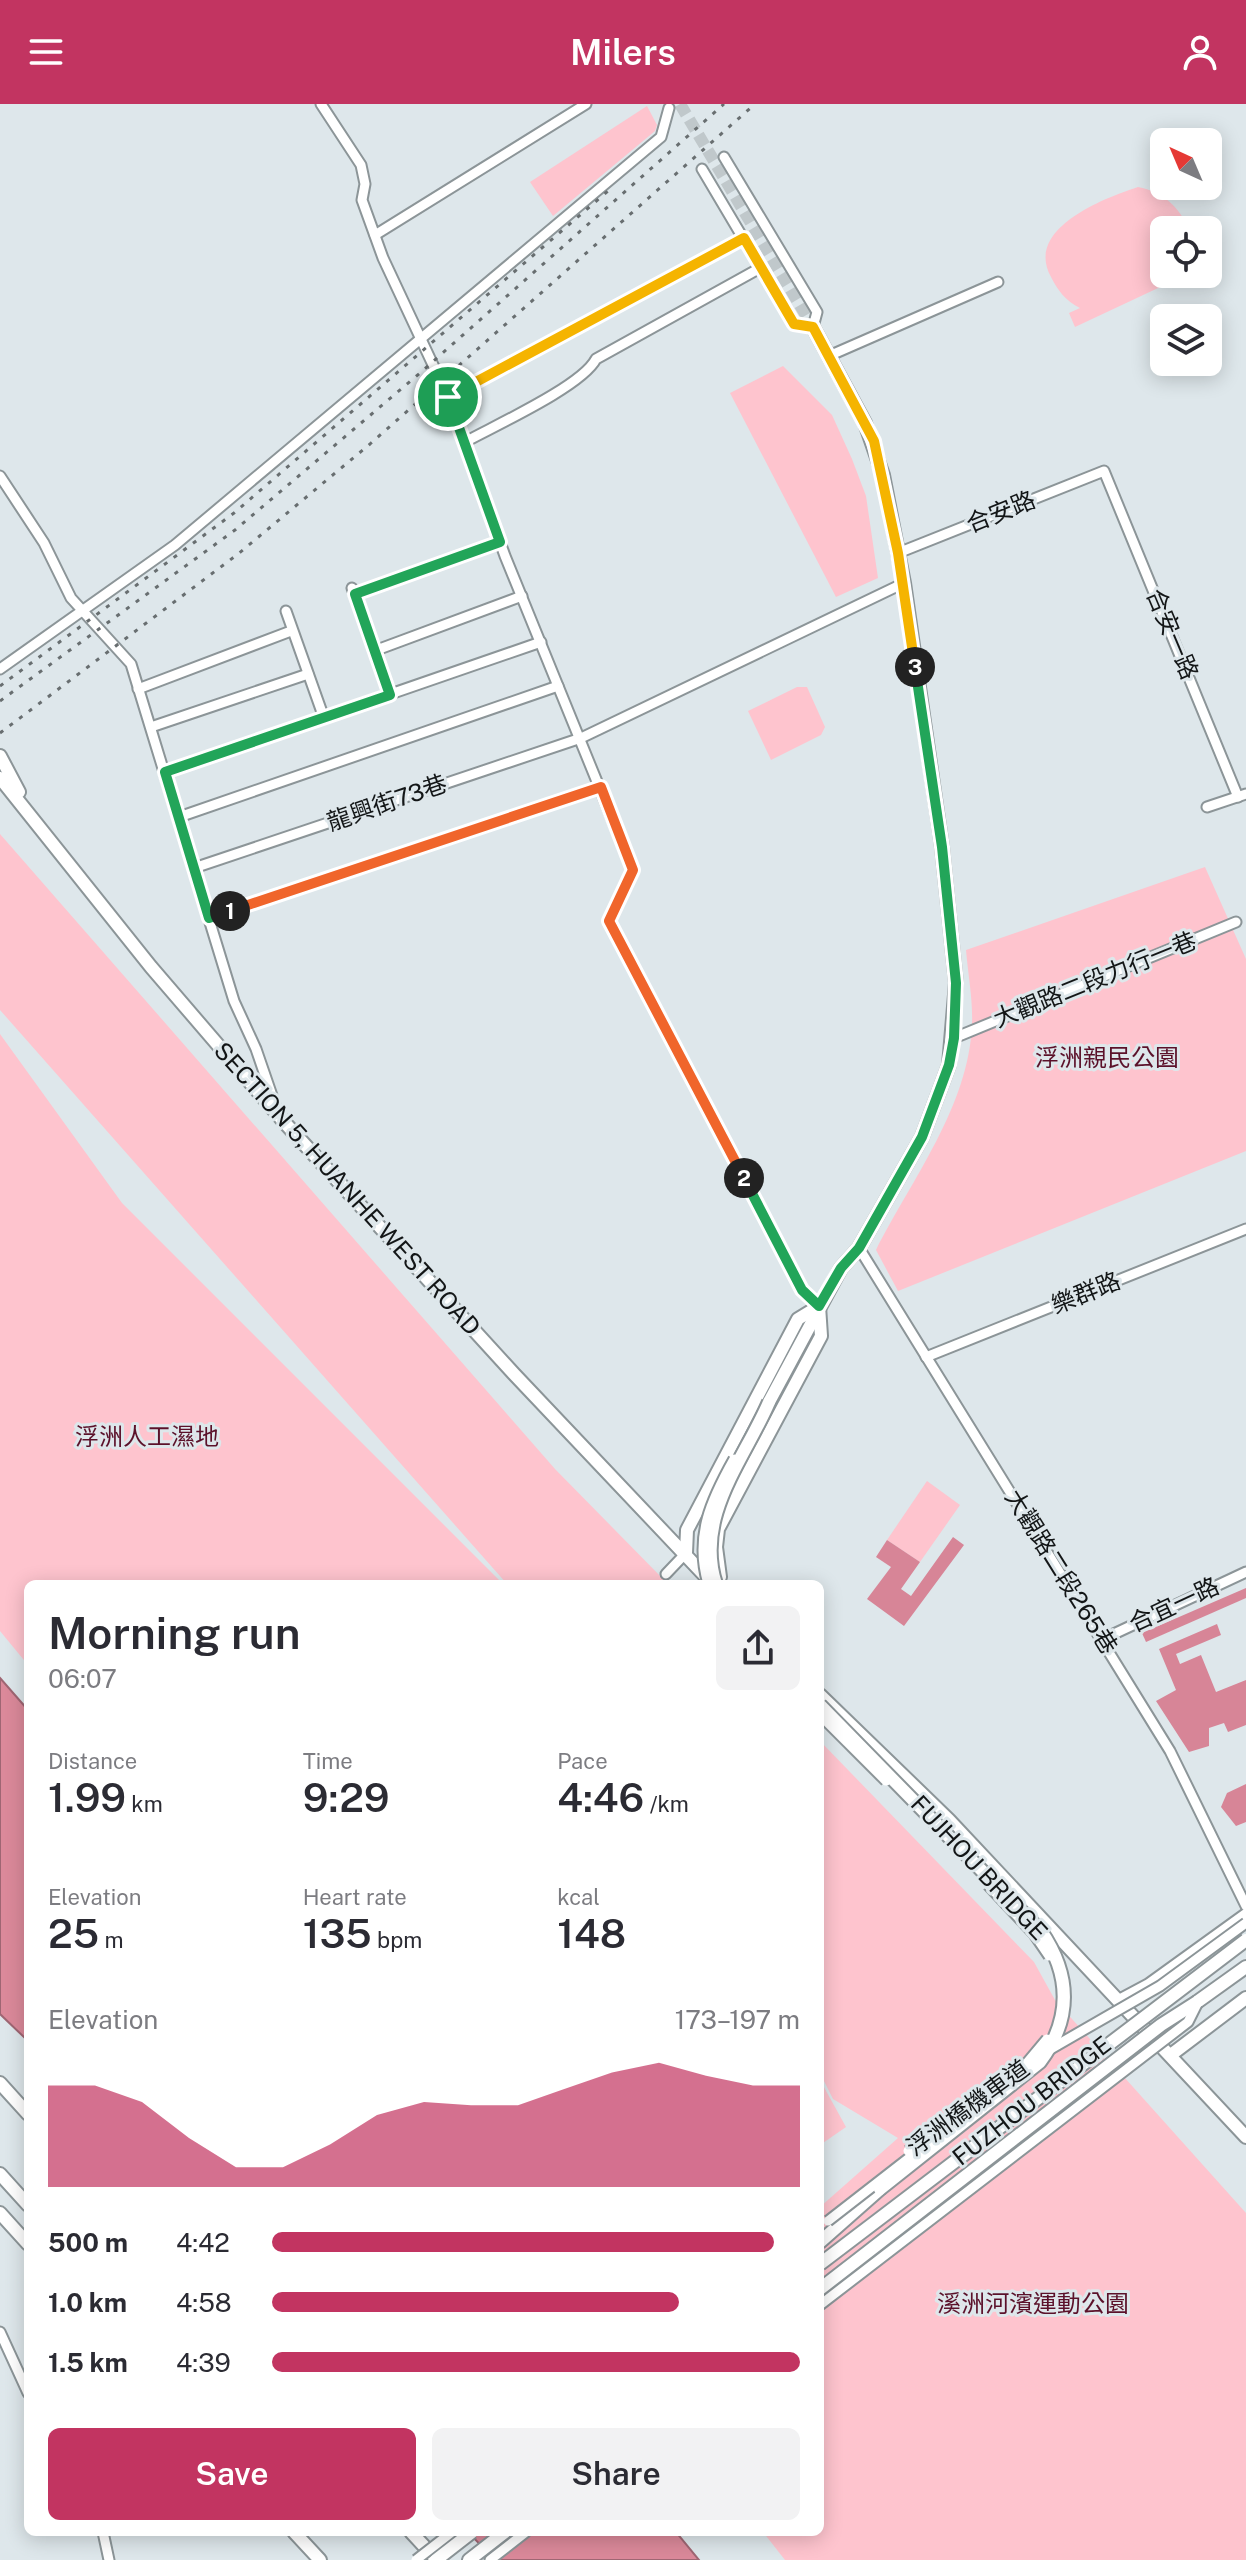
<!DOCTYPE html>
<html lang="en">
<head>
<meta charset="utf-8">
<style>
	body { margin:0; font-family:"Public Sans","Noto Sans TC",sans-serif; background:#f2f2f3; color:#2b2b33; height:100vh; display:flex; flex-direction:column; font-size:30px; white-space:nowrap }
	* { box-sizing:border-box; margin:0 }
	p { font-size:26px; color:#7c7c81 }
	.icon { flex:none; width:44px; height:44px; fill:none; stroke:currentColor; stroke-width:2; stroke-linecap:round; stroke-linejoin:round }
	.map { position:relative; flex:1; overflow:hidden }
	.sheet { position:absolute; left:24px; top:1476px; width:800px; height:956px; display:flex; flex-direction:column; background:#fff; border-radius:12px; box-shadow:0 4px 20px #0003 }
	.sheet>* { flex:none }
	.needle { width:52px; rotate:316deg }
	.buttons { position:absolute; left:1150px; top:24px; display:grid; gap:16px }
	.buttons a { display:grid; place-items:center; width:72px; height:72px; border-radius:12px; background:#fff; box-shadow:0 4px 20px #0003; font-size:40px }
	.pin { position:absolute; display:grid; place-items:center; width:68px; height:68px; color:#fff; margin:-34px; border:4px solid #fff; border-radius:50%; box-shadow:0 2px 8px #0007 }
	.km { position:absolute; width:40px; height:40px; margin:-20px; border-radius:50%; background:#222; color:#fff; font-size:22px; line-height:40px; text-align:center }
	.round { display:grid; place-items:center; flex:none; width:84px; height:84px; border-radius:12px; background:#f2f2f3 }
	.head { display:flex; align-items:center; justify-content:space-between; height:136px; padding:0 24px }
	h1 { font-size:44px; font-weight:600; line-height:60px }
	.figures { display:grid; grid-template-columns:repeat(3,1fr); gap:12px; height:136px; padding:8px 24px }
	.figures div { display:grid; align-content:center }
	.figures b { font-size:40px; font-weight:600 }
	.figures small { font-size:22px; font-weight:400 }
	.figures p { font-size:22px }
	.chart { height:224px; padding:16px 24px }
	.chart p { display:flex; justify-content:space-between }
	.chart svg { width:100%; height:144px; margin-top:8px; fill:#c23461; opacity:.7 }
	.action { display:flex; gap:16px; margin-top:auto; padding:16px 24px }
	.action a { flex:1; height:92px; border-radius:12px; background:#c23461; color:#fff; font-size:32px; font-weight:600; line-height:92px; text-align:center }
	.action a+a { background:#f2f2f3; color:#2b2b33 }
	ul { padding:0 24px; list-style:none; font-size:26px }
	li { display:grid; grid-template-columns:128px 96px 1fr; align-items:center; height:60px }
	li i { height:20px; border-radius:10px; background:#c23461 }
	header { display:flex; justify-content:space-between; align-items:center; height:104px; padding:0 24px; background:#c23461; color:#fff; font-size:36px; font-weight:600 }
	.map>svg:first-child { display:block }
	.green { fill:#fec4ce }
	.forest { fill:#d78597 }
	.water { fill:#db899a; stroke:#9f6673; stroke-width:2 }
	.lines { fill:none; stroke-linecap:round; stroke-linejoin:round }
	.secondary-tunnel { stroke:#c0c8cb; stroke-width:12; stroke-dasharray:12 6; stroke-linecap:butt }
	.street-casing { stroke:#8c9598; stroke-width:13 }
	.secondary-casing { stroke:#8c9598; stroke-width:16 }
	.street { stroke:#fff; stroke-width:9 }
	.secondary { stroke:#fff; stroke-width:12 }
	.rail { stroke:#686e70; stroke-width:3; stroke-dasharray:4 8; stroke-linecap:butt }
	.street-bridge-casing { stroke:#8c9598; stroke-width:13; stroke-linecap:butt }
	.secondary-bridge-casing { stroke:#8c9598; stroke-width:16; stroke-linecap:butt }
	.street-bridge { stroke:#fff; stroke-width:9 }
	.secondary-bridge { stroke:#fff; stroke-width:12 }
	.split-1-casing { stroke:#fff; stroke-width:16 }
	.split-2-casing { stroke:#fff; stroke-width:16 }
	.split-3-casing { stroke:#fff; stroke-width:16 }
	.split-4-casing { stroke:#fff; stroke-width:16 }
	.split-1 { stroke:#22a559; stroke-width:10 }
	.split-2 { stroke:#f0652b; stroke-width:10 }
	.split-3 { stroke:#22a559; stroke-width:10 }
	.split-4 { stroke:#f5b400; stroke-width:10 }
	.labels { text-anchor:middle; stroke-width:6; stroke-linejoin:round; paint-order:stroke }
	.street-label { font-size:24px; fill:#131617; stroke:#dee7eb }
	.park-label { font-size:24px; fill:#5b112a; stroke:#dee7eb }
</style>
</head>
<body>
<header><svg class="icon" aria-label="menu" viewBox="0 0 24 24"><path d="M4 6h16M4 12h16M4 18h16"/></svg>Milers<svg class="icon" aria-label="person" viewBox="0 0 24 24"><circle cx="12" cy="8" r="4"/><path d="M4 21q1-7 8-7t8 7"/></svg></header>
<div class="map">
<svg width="1246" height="2456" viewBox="0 0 1246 2456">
	<rect width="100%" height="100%" fill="#dee7eb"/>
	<g class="green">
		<path d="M647,2L657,21L655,27L553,112L530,78Z"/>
		<path d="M1138,83C1163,88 1179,102 1189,126H1164V170H1188L1075,223L1069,209L1080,204C1066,197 1058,187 1051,173C1024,125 1104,94 1138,83Z"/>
		<path d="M783,262L832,311L852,355L866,392L878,474L836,493L730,289Z"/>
		<path d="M797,583H807L825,623L821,631L771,656L748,607Z"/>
		<path d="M0,730L555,1365L668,1480H507L0,906Z"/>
		<path d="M1205,763L1246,855V1047L898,1187L876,1146C912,1075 969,1002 972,920C973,896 968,870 966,846Z"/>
		<path d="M0,930L122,1099L503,1480H28V1561L0,1527Z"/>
		<path d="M927,1377L960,1401L920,1458L887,1436Z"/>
		<path d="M820,1637L1034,1858L1055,1896L1246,2109V2456H785L763,2428H820V2103L898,2034L833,1995L820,1969Z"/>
		<path d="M820,1976L846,2023L820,2041Z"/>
	</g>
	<g class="forest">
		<path d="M953,1433L964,1441L904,1522L867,1495L891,1463L876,1453L887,1436L920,1458L901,1485L911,1492Z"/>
		<path d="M1246,1484V1494L1146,1538L1142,1529Z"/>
		<path d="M1217,1520L1221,1531L1176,1550L1180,1560L1201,1551L1216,1588L1246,1576V1621L1228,1628L1224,1619L1209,1624V1642L1189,1648L1156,1597L1176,1586L1159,1545Z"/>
		<path d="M1246,1680V1718L1236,1722L1221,1703L1227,1689Z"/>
	</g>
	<g class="water">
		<path d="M0,1574L28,1606V1937L0,1910Z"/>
		<path d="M468,2428H676L699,2456H495Z"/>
	</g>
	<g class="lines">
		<path class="secondary-tunnel" d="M680,0L813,223"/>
		<g class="street-casing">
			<g id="street">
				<path d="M321,0L361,61L365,80L362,96L383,154L448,293L505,452L633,766L609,817L802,1186L819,1202"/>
				<path d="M702,65L794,220L813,223L817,208L724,53"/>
				<path d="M375,131L586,0"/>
				<path d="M831,251L998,178"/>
				<path d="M448,293L744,134"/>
				<path d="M465,338C496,321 582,282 596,255L762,163"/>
				<path d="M0,372L44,439L71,494L131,560L234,897L256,945L277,1006"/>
				<path d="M898,449L1104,367L1238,693"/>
				<path d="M352,484L390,591"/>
				<path d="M355,490L500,438"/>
				<path d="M286,507L324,614"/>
				<path d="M374,547L522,492"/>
				<path d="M0,565L175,441L661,33L669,4"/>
				<path d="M138,585L291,527"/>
				<path d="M151,623L308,570"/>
				<path d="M165,668L541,538"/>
				<path d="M1207,703L1246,690"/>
				<path d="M179,713L558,582"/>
				<path d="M194,764L581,634L904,479"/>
				<path d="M209,814L601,683"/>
				<path d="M954,934L1236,818"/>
				<path d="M859,1144L1170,1647L1246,1802"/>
				<path d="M926,1253L1246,1125"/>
				<path d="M666,1470L686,1449"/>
				<path d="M1103,1535L1246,1468"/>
				<path d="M0,2228L28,2289"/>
				<path d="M103,2428L109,2456"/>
				<path d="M490,2456L526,2428"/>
			</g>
		</g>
		<g class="secondary-casing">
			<g id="secondary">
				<path d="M0,652L19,688"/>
				<path d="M0,674L151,863L285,1019L514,1270L711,1478"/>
				<path d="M769,1298L841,1164L859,1144L922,1033L949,961L956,879L942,743L904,479L883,371L865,319L813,223"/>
				<path d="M686,1449L687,1426L798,1215L816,1204"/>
				<path d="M720,1473L716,1443L718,1425L821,1232L819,1202"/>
				<path d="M820,1591L949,1716L1246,2033"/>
				<path d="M1119,1897L1149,1881L1246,1811"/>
				<path d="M1197,1898L1246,1863"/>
				<path d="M1172,1950L1246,1894"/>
				<path d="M0,1979L28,2010"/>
				<path d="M0,2070L28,2101"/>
				<path d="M0,2109L28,2140"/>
				<path d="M820,2138L880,2085"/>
				<path d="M294,2428L320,2456"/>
				<path d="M411,2428L436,2455"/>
				<path d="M469,2456L505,2428"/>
			</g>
		</g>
		<use href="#street" class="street"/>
		<use href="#secondary" class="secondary"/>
		<g class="rail">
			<path d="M0,582L234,409L608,87"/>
			<path d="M0,597L235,426L420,269L724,0"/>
			<path d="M0,629L238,450L370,340L755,0"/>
		</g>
		<g class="street-bridge-casing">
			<g id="street-bridge">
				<path d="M708,1480C694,1432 711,1396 734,1355"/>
				<path d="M820,1611L886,1677"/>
				<path d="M988,1781L1034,1830L1049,1852"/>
				<path d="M1047,1947L1160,1882L1246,1819"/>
				<path d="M1021,1966L1047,1935"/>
				<path d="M908,2047L1025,1961"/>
				<path d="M828,2117L918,2047"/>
				<path d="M820,2201L1188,1918L1197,1900"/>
				<path d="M416,2456L452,2428"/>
			</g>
		</g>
		<g class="secondary-bridge-casing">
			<g id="secondary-bridge">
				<path d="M716,1480C694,1413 744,1356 769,1298"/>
				<path d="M820,1601L1041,1827C1071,1871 1072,1915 1040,1958L880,2085"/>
				<path d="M820,2160L1246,1836"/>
				<path d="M820,2185L1161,1921L1197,1898"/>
				<path d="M436,2456L472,2428"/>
			</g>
		</g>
		<use href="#street-bridge" class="street-bridge"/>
		<use href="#secondary-bridge" class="secondary-bridge"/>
	</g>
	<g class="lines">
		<g class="split-1-casing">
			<path id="split-1" d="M230,807L209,814L165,668L390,591L355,490L500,438L448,293"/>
		</g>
		<g class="split-2-casing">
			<path id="split-2" d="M230,807L601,683L633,766L609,817L744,1074"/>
		</g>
		<g class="split-3-casing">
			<path id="split-3" d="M744,1074L802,1186L819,1202L841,1164L859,1144L922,1033L949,961L954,934L956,879L942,743L915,563"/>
		</g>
		<g class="split-4-casing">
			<path id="split-4" d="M448,293L744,134L794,220L813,223L874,337L898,449L915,563"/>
		</g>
		<use href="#split-1" class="split-1"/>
		<use href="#split-2" class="split-2"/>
		<use href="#split-3" class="split-3"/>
		<use href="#split-4" class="split-4"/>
	</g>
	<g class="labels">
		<g class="street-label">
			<text transform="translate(1001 408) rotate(-22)" y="8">合安路</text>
			<text transform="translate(1172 530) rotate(67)" y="8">合安一路</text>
			<text transform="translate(387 699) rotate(-19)" y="8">龍興街73巷</text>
			<text transform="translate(1095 876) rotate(-22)" y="8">大觀路二段力行一巷</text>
			<text transform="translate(347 1085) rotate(48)" y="8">SECTION 5, HUANHE WEST ROAD</text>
			<text transform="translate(1086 1189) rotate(-22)" y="8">樂群路</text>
			<text transform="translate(1061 1468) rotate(58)" y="8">大觀路二段265巷</text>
			<text transform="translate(1174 1501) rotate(-25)" y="8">合宜一路</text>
			<text transform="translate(979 1764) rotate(47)" y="8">FUJHOU BRIDGE</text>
			<text transform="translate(1032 1997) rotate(-38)" y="8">FUZHOU BRIDGE</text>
			<text transform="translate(968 2004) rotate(-36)" y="8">浮洲橋機車道</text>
		</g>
		<g class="park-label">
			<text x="1107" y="962">浮洲親民公園</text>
			<text x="147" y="1341">浮洲人工濕地</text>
			<text x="1033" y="2208">溪洲河濱運動公園</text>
		</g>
	</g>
</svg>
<div class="buttons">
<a><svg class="needle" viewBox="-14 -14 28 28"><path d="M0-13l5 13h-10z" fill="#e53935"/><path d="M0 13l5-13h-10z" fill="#7c7c81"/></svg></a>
<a><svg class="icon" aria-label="locate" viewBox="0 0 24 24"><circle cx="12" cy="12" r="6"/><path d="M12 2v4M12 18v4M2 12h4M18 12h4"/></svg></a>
<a><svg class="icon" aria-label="layers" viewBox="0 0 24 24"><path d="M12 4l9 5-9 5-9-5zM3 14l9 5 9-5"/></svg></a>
</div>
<div class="pin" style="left:448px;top:293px;background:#1e9e55"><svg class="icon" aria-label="arrive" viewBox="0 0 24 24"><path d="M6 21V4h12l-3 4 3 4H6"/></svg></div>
<b class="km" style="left:230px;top:807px">1</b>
<b class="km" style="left:744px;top:1074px">2</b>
<b class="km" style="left:915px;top:563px">3</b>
<section class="sheet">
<div class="head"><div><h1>Morning run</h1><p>06:07</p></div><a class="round"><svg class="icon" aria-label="share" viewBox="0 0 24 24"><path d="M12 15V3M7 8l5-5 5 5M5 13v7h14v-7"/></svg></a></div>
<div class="figures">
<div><p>Distance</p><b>1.99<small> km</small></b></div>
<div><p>Time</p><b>9:29</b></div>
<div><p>Pace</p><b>4:46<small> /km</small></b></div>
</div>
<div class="figures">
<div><p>Elevation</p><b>25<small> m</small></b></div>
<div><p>Heart rate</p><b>135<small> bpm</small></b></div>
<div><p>kcal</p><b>148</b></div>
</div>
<div class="chart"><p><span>Elevation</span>173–197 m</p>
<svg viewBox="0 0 160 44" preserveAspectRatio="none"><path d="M0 44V13L10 13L20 18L30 29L40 38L50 38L60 31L70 22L80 18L90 19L100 19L110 14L120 9L130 6L140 10L150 13L160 13V44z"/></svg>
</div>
<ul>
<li><b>500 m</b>4:42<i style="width:95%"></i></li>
<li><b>1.0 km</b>4:58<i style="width:77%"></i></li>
<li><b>1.5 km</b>4:39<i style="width:100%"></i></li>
</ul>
<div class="action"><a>Save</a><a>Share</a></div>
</section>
</div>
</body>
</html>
